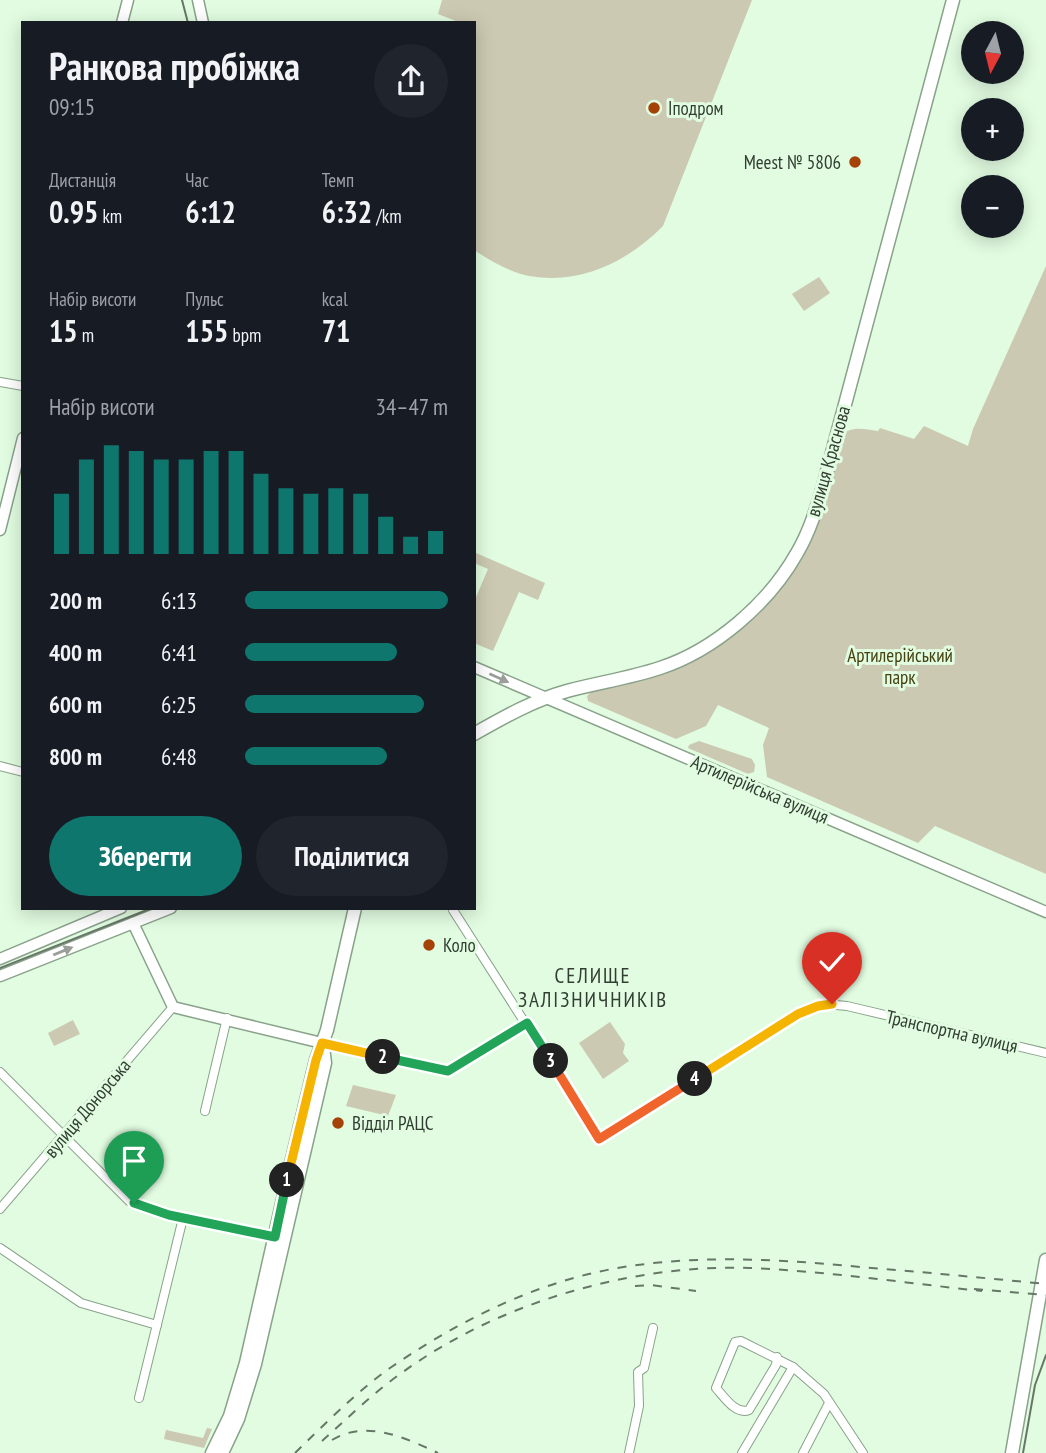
<!DOCTYPE html>
<html lang="uk">
<head>
<meta charset="utf-8">
<style>
	body { margin:0; font-family:"PT Sans Narrow",sans-serif; background:#20242c; color:#f1f3f6; height:100vh; display:flex; flex-direction:column; font-size:26px; white-space:nowrap }
	* { box-sizing:border-box; margin:0 }
	p { font-size:23px; color:#9ea1a6 }
	.icon { flex:none; width:38px; height:38px; fill:none; stroke:currentColor; stroke-width:2; stroke-linecap:round; stroke-linejoin:round }
	.map { position:relative; flex:1; overflow:hidden }
	.drawer { position:absolute; left:21px; top:21px; width:455px; height:889px; display:flex; flex-direction:column; background:#171b24; border-radius:0px; box-shadow:0 4px 18px #0003 }
	.drawer>* { flex:none }
	.needle { width:46px; rotate:187deg }
	.controls { position:absolute; left:961px; top:21px; display:grid; gap:14px }
	.controls a { display:grid; place-items:center; width:63px; height:63px; border-radius:50%; background:#171b24; box-shadow:0 4px 18px #0003; font-size:35px }
	.pin { position:absolute; display:grid; place-items:center; width:60px; height:60px; color:#fff; margin:-72px -30px; border-radius:50% 50% 50% 0; rotate:-45deg; box-shadow:0 0 7px #0007 }
	.pin .icon { rotate:45deg }
	.km { position:absolute; width:35px; height:35px; margin:-18px; border-radius:50%; background:#222; color:#fff; font-size:19px; line-height:35px; text-align:center }
	.round { display:grid; place-items:center; flex:none; width:74px; height:74px; border-radius:37px; background:#20242c }
	.overview { display:flex; align-items:center; justify-content:space-between; height:119px; padding:0 28px }
	h1 { font-size:38px; font-weight:600; line-height:52px }
	.stats { display:grid; grid-template-columns:repeat(3,1fr); gap:10px; height:119px; padding:7px 28px }
	.stats div { display:grid; align-content:center }
	.stats b { font-size:30px; font-weight:600 }
	.stats small { font-size:19px; font-weight:400 }
	.stats p { font-size:19px }
	.chart { height:196px; padding:14px 28px }
	.chart p { display:flex; justify-content:space-between }
	.chart svg { width:100%; height:126px; margin-top:7px; stroke:#0f766e; stroke-width:6 }
	.cta { display:flex; gap:14px; margin-top:auto; padding:14px 28px }
	.cta a { flex:1; height:80px; border-radius:42px; background:#0f766e; color:#fff; font-size:28px; font-weight:600; line-height:80px; text-align:center }
	.cta a+a { background:#20242c; color:#f1f3f6 }
	ul { padding:0 28px; list-style:none; font-size:23px }
	li { display:grid; grid-template-columns:112px 84px 1fr; align-items:center; height:52px }
	li i { height:18px; border-radius:9px; background:#0f766e }
	.map>svg:first-child { display:block }
	.green { fill:#cbc9b1 }
	.lines { fill:none; stroke-linecap:round; stroke-linejoin:round }
	.street-casing { stroke:#89a28a; stroke-width:10 }
	.secondary-casing { stroke:#89a28a; stroke-width:13 }
	.primary-casing { stroke:#89a28a; stroke-width:15 }
	.street { stroke:#fff; stroke-width:8 }
	.secondary { stroke:#fff; stroke-width:10 }
	.primary { stroke:#fff; stroke-width:12 }
	.tram { stroke:#677767; stroke-width:2 }
	.rail { stroke:#677767; stroke-width:2; stroke-dasharray:9 9; stroke-linecap:butt }
	.oneway { fill:#999e99 }
	.split-1-casing { stroke:#fff; stroke-width:14 }
	.split-2-casing { stroke:#fff; stroke-width:14 }
	.split-3-casing { stroke:#fff; stroke-width:14 }
	.split-4-casing { stroke:#fff; stroke-width:14 }
	.split-5-casing { stroke:#fff; stroke-width:14 }
	.split-1 { stroke:#22a559; stroke-width:9 }
	.split-2 { stroke:#f5b400; stroke-width:9 }
	.split-3 { stroke:#22a559; stroke-width:9 }
	.split-4 { stroke:#f0652b; stroke-width:9 }
	.split-5 { stroke:#f5b400; stroke-width:9 }
	.poi-dot { fill:#a54208; stroke:#e1fce1; stroke-width:2.5 }
	.labels { text-anchor:middle; stroke-width:6; stroke-linejoin:round; paint-order:stroke }
	.poi-label { font-size:19px; fill:#333e33; stroke:#e1fce1; text-anchor:start }
	.street-label { font-size:19px; fill:#333e33; stroke:#e1fce1 }
	.park-label { font-size:19px; fill:#464211; stroke:#e1fce1 }
	.neighbourhood-label { font-size:21px; letter-spacing:2px; fill:#333e33; stroke:#e1fce1 }
</style>
</head>
<body>
<div class="map">
<svg width="1046" height="1453" viewBox="0 0 1046 1453">
	<rect width="100%" height="100%" fill="#e1fce1"/>
	<g class="green">
		<path d="M442,0H752L663,226C627,262 581,285 529,276C509,272 491,261 474,250L476,29L474,23H461L438,14Z"/>
		<path d="M1046,266V874L935,826L918,843L767,777L763,745L769,728L718,705L706,726L676,739L588,701L587,696L591,692L646,679L693,660L787,574L839,437C851,425 863,429 878,431L880,428L914,439L924,426L968,446L973,429Z"/>
		<path d="M819,277L830,293L804,311L792,294Z"/>
		<path d="M476,553L545,583L538,600L519,592L493,651L474,643V602L488,569L474,563Z"/>
		<path d="M699,741L752,759L755,765L754,772L748,774L688,748L689,745Z"/>
		<path d="M73,1020L80,1034L54,1046L48,1033Z"/>
		<path d="M610,1022L625,1044L623,1053L629,1061L603,1079L579,1043Z"/>
		<path d="M353,1085L396,1095L388,1116L346,1106Z"/>
		<path d="M207,1428L212,1429L204,1448L164,1439L166,1430L203,1438Z"/>
	</g>
	<g class="lines">
		<g class="street-casing">
			<g id="street">
				<path d="M0,382L23,386"/>
				<path d="M0,766L23,772"/>
				<path d="M453,910L599,1139L798,1014L825,1004L847,1006L1046,1053"/>
				<path d="M322,1043L448,1071L528,1023"/>
				<path d="M0,1072L129,1201L169,1215L275,1237"/>
				<path d="M205,1111L227,1018"/>
				<path d="M0,1209L173,1007"/>
				<path d="M0,1248L81,1303L157,1325"/>
				<path d="M777,1357L776,1365L749,1410C736,1415 725,1398 716,1388L735,1342L741,1341L793,1367L824,1394L863,1453"/>
				<path d="M139,1398L183,1218"/>
				<path d="M629,1453L639,1406L638,1372L644,1368L653,1328"/>
				<path d="M742,1453L793,1367"/>
				<path d="M803,1453L829,1403"/>
			</g>
		</g>
		<g class="secondary-casing">
			<g id="secondary">
				<path d="M198,0L203,23"/>
				<path d="M122,23L128,0"/>
				<path d="M0,530L23,438"/>
				<path d="M474,667L1046,912"/>
				<path d="M133,923L173,1007L322,1043"/>
				<path d="M0,959L121,908"/>
				<path d="M0,976L171,908"/>
			</g>
		</g>
		<g class="primary-casing">
			<g id="primary">
				<path d="M474,734C504,717 534,700 567,691C597,683 630,678 660,668C715,650 769,603 797,553C810,531 817,507 824,483L953,0"/>
				<path d="M212,1453L230,1416L246,1363L291,1164L316,1060L327,1030L355,908"/>
				<path d="M222,1453L238,1419L255,1364L325,1063L323,1047"/>
				<path d="M1012,1453L1046,1260"/>
			</g>
		</g>
		<use href="#street" class="street"/>
		<use href="#secondary" class="secondary"/>
		<use href="#primary" class="primary"/>
		<g class="tram">
			<path d="M182,0L188,23"/>
			<path d="M0,968L152,908"/>
			<path d="M1023,1453L1035,1385L1046,1355"/>
		</g>
		<g class="rail">
			<path d="M635,1286L651,1285L696,1291"/>
			<path d="M974,1289L1046,1295"/>
			<path d="M332,1440C366,1419 406,1438 438,1453"/>
			<path d="M322,1441C348,1418 374,1392 403,1372C498,1303 631,1264 749,1268C826,1271 905,1283 982,1291"/>
			<path d="M295,1453C325,1424 355,1393 390,1368C457,1322 532,1284 612,1269C695,1254 777,1259 861,1267C923,1272 984,1278 1046,1284"/>
		</g>
	</g>
	<defs><path id="oneway-solid" d="M-6-.8H1V-3.2L6.5 0L1 3.2V.8H-6Z" transform="scale(1.75)"/></defs>
	<g class="oneway">
		<use href="#oneway-solid" transform="translate(499 678) rotate(24)"/>
		<use href="#oneway-solid" transform="translate(63 951) rotate(-22)"/>
	</g>
	<g class="lines">
		<g class="split-1-casing">
			<path id="split-1" d="M134,1203L169,1215L275,1237L287,1180"/>
		</g>
		<g class="split-2-casing">
			<path id="split-2" d="M287,1180L316,1060L322,1043L383,1057"/>
		</g>
		<g class="split-3-casing">
			<path id="split-3" d="M383,1057L448,1071L527,1023L551,1061"/>
		</g>
		<g class="split-4-casing">
			<path id="split-4" d="M551,1061L599,1139L695,1079"/>
		</g>
		<g class="split-5-casing">
			<path id="split-5" d="M695,1079L798,1014L818,1006L832,1004"/>
		</g>
		<use href="#split-1" class="split-1"/>
		<use href="#split-2" class="split-2"/>
		<use href="#split-3" class="split-3"/>
		<use href="#split-4" class="split-4"/>
		<use href="#split-5" class="split-5"/>
	</g>
	<g class="poi-dot">
		<circle cx="654" cy="108" r="7"/>
		<circle cx="855" cy="162" r="7"/>
		<circle cx="429" cy="945" r="7"/>
		<circle cx="338" cy="1123" r="7"/>
	</g>
	<g class="labels">
		<g class="poi-label">
			<text x="668" y="115">Іподром</text>
			<text x="841" y="169" text-anchor="end">Meest № 5806</text>
			<text x="443" y="952">Коло</text>
			<text x="352" y="1130">Відділ РАЦС</text>
		</g>
		<g class="street-label">
			<text transform="translate(828 461) rotate(-74)" y="7">вулиця Краснова</text>
			<text transform="translate(760 789) rotate(23)" y="7">Артилерійська вулиця</text>
			<text transform="translate(952 1031) rotate(13)" y="7">Транспортна вулиця</text>
			<text transform="translate(87 1108) rotate(-50)" y="7">вулиця Донорська</text>
		</g>
		<g class="park-label">
			<text x="900" y="662">Артилерійський<tspan x="900" dy="22">парк</tspan></text>
		</g>
		<g class="neighbourhood-label">
			<text x="593" y="983">СЕЛИЩЕ<tspan x="593" dy="24">ЗАЛІЗНИЧНИКІВ</tspan></text>
		</g>
	</g>
</svg>
<div class="controls">
<a><svg class="needle" viewBox="-14 -14 28 28"><path d="M0-13l5 13h-10z" fill="#e53935"/><path d="M0 13l5-13h-10z" fill="#9ea1a6"/></svg></a>
<a>+</a>
<a>−</a>
</div>
<div class="pin" style="left:134px;top:1203px;background:#1e9e55"><svg class="icon" aria-label="arrive" viewBox="0 0 24 24"><path d="M6 21V4h12l-3 4 3 4H6"/></svg></div>
<div class="pin" style="left:832px;top:1004px;background:#d93025"><svg class="icon" aria-label="check" viewBox="0 0 24 24"><path d="M5 12l5 5 9-10"/></svg></div>
<b class="km" style="left:287px;top:1180px">1</b>
<b class="km" style="left:383px;top:1057px">2</b>
<b class="km" style="left:551px;top:1061px">3</b>
<b class="km" style="left:695px;top:1079px">4</b>
<section class="drawer">
<div class="overview"><div><h1>Ранкова пробіжка</h1><p>09:15</p></div><a class="round"><svg class="icon" aria-label="share" viewBox="0 0 24 24"><path d="M12 15V3M7 8l5-5 5 5M5 13v7h14v-7"/></svg></a></div>
<div class="stats">
<div><p>Дистанція</p><b>0.95<small> km</small></b></div>
<div><p>Час</p><b>6:12</b></div>
<div><p>Темп</p><b>6:32<small> /km</small></b></div>
</div>
<div class="stats">
<div><p>Набір висоти</p><b>15<small> m</small></b></div>
<div><p>Пульс</p><b>155<small> bpm</small></b></div>
<div><p>kcal</p><b>71</b></div>
</div>
<div class="chart"><p><span>Набір висоти</span>34–47 m</p>
<svg viewBox="0 0 160 44" preserveAspectRatio="none"><path d="M5 44V23M15 44V11M25 44V6M35 44V8M45 44V11M55 44V11M65 44V8M75 44V8M85 44V16M95 44V21M105 44V23M115 44V21M125 44V23M135 44V31M145 44V38M155 44V36"/></svg>
</div>
<ul>
<li><b>200 m</b>6:13<i style="width:100%"></i></li>
<li><b>400 m</b>6:41<i style="width:75%"></i></li>
<li><b>600 m</b>6:25<i style="width:88%"></i></li>
<li><b>800 m</b>6:48<i style="width:70%"></i></li>
</ul>
<div class="cta"><a>Зберегти</a><a>Поділитися</a></div>
</section>
</div>
</body>
</html>
